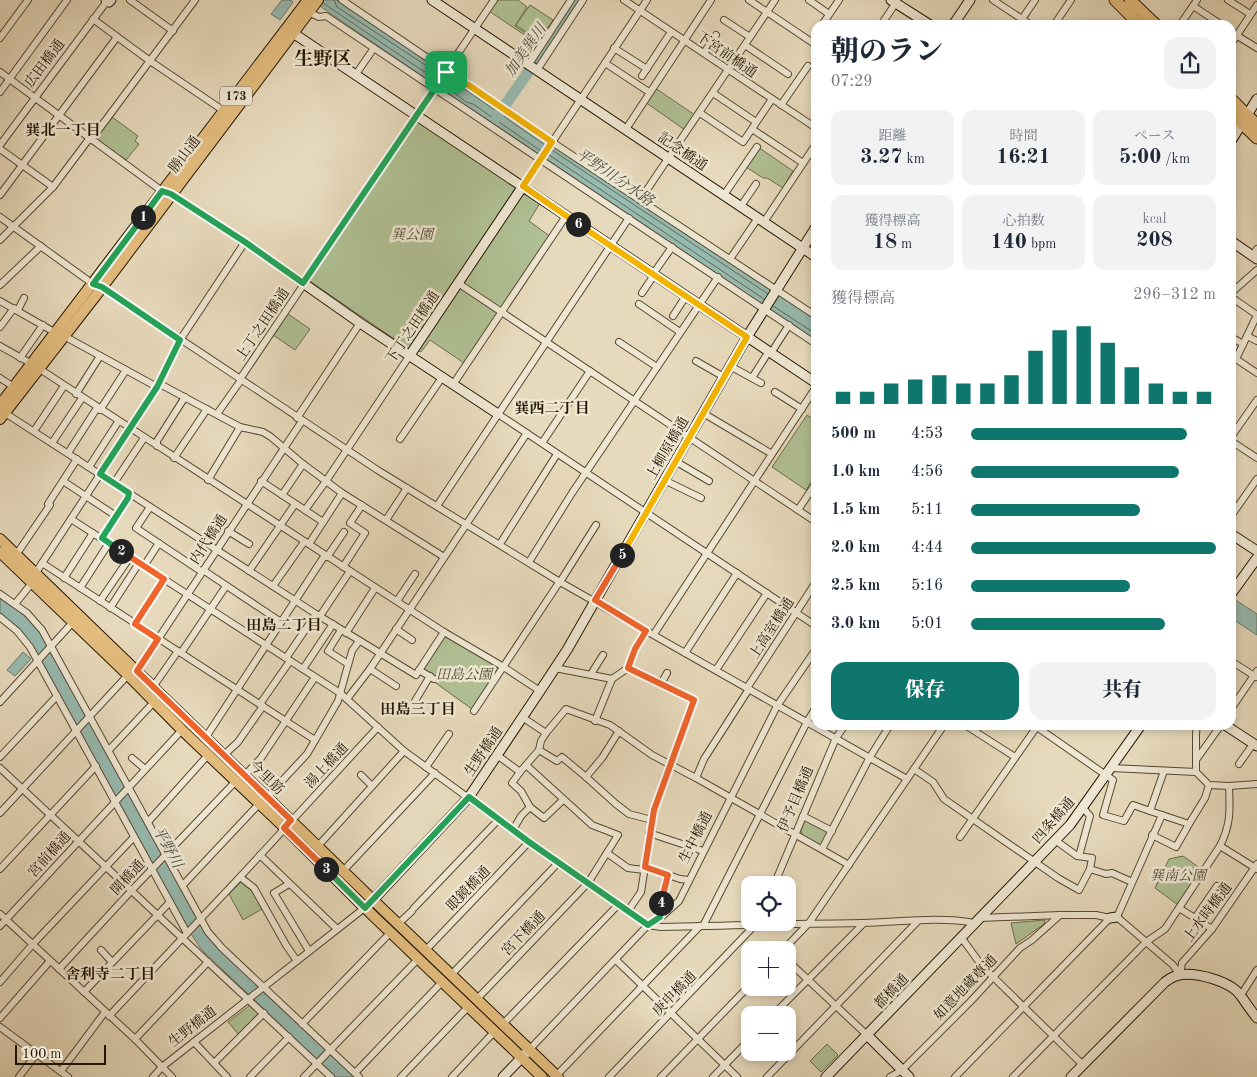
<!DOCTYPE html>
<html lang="ja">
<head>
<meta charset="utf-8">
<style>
	body { margin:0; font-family:"Old Standard TT","Noto Serif JP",serif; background:#f2f2f3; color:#1f2937; height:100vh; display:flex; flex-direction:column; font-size:19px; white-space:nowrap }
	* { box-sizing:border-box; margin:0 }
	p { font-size:16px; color:#747a83 }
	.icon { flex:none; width:28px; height:28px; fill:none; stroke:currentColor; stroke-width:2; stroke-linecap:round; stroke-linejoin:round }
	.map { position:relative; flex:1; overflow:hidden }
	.drawer { position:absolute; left:811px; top:20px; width:425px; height:710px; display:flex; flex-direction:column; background:#fff; border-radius:15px; box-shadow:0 2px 8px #0003 }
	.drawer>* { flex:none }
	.tools { position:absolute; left:741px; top:876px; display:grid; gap:10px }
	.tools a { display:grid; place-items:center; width:55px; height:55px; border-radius:10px; background:#fff; box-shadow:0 2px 8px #0003; font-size:25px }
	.scale { position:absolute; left:15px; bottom:12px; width:91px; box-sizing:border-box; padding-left:5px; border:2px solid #261702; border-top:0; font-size:14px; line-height:18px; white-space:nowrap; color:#261702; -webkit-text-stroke:4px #efe7d3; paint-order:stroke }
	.pin { position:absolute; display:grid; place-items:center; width:42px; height:42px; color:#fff; margin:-21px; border-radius:10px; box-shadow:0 2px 8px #0006 }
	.km { position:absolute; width:25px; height:25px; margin:-12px; border-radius:50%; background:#222; color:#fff; font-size:14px; line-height:25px; text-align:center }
	.round { display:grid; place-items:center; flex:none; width:52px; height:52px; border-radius:15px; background:#f2f2f3 }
	.headline { display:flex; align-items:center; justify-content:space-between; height:85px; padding:0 20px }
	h1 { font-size:28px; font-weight:800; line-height:38px }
	.figures { display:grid; grid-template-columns:repeat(3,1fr); gap:8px; height:85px; padding:5px 20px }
	.figures div { display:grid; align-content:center; border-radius:12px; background:#f2f2f3; text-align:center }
	.figures b { font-size:21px; font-weight:800 }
	.figures small { font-size:14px; font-weight:400 }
	.figures p { font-size:14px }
	.chart { height:140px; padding:10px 20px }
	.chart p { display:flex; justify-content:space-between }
	.chart svg { width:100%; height:90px; margin-top:5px; stroke:#0f766e; stroke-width:6 }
	.cta { display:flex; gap:10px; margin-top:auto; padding:10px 20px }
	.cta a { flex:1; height:58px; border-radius:15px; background:#0f766e; color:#fff; font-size:20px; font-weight:800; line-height:58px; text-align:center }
	.cta a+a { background:#f2f2f3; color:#1f2937 }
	ul { padding:0 20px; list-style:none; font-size:16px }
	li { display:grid; grid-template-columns:80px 60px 1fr; align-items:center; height:38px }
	li i { height:12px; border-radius:6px; background:#0f766e }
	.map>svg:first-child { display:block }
	.green { fill:#b0c195; stroke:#6b6c4c }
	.water { fill:#97bbb1; stroke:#6a796b }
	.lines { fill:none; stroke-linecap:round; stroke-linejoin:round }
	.shore { stroke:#5e695a; stroke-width:1 }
	.river { stroke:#97bbb1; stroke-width:11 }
	.street-casing { stroke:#564830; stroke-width:8 }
	.secondary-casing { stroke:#261702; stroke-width:11 }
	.primary-casing { stroke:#261702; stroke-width:12 }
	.highway-casing { stroke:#261702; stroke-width:13 }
	.street { stroke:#efe7d3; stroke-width:6 }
	.secondary { stroke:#efe7d3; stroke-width:9 }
	.primary { stroke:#e4bd7e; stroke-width:10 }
	.highway { stroke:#e4bd7e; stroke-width:11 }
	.split-1-casing { stroke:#fff; stroke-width:10 }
	.split-2-casing { stroke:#fff; stroke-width:10 }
	.split-3-casing { stroke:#fff; stroke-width:10 }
	.split-4-casing { stroke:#fff; stroke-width:10 }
	.split-5-casing { stroke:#fff; stroke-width:10 }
	.split-6-casing { stroke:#fff; stroke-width:10 }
	.split-7-casing { stroke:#fff; stroke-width:10 }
	.split-1 { stroke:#22a559; stroke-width:6 }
	.split-2 { stroke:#22a559; stroke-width:6 }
	.split-3 { stroke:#f0652b; stroke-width:6 }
	.split-4 { stroke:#22a559; stroke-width:6 }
	.split-5 { stroke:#f0652b; stroke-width:6 }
	.split-6 { stroke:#f5b400; stroke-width:6 }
	.split-7 { stroke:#f5b400; stroke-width:6 }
	.labels { text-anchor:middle; stroke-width:5; stroke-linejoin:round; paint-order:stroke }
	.shield { fill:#efe7d3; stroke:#625541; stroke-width:1 }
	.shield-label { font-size:12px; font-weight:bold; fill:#261702 }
	.street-label { font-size:14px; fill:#261702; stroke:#efe7d3 }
	.park-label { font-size:14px; font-style:italic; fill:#4f4a2e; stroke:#efe7d3 }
	.water-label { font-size:15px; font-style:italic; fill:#4e503f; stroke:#efe7d3 }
	.neighbourhood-label { font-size:15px; font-weight:bold; fill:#261702; stroke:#efe7d3 }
	.district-label { font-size:19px; font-weight:bold; fill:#261702; stroke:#efe7d3 }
</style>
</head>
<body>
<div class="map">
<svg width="1257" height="1077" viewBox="0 0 1257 1077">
	<rect width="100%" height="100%" fill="#e7dabc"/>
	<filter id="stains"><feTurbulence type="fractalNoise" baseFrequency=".004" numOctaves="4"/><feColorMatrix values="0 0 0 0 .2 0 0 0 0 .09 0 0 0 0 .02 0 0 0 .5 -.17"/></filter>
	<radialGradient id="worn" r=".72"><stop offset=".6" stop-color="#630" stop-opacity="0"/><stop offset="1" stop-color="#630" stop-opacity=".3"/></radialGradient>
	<g class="green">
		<path d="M496,0H518L527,7L515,26L539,42L538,44L489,11Z"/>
		<path d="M530,5L553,20L539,41L516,25Z"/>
		<path d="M655,88L695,115L685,130L645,102Z"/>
		<path d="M112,117L138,136L135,141L139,144L126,160L97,140L96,137Z"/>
		<path d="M416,120L516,187L409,349L308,280Z"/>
		<path d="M758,147L793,171L783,188L767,178H763L746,167Z"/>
		<path d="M527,194L540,203L529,221L551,237L503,310L465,284L464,282L522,195Z"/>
		<path d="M460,287L498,313L464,363L430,340L421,352L418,351Z"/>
		<path d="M288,314L310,329L295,350L273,335Z"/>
		<path d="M807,415L816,421V475L806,490L772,467Z"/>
		<path d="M445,635L499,667L472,709L437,684L422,670Z"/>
		<path d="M805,819L828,832L823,844L819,845L802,835L801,830Z"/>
		<path d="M1183,856L1201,869L1178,905L1155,888L1169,859Z"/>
		<path d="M242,881L251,888L262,909L243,920L229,894Z"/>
		<path d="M1045,920L1044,924L1016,944L1011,923Z"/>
		<path d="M250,1005L259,1013V1015L239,1035L228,1022Z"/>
		<path d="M827,1044L838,1055L821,1072L810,1061Z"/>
	</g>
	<g class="water">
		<path d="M282,0H291L293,2L280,20L271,14Z"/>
		<path d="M311,0H336L816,320V340L470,108L464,107L450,95Z"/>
		<path d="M0,597C18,609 32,621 44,638L201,924L356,1077H335L201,949L187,928L32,646L19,628L0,614Z"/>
		<path d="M1231,597L1257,614V635L1231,618Z"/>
		<path d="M23,652L31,659L15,676L7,670Z"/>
	</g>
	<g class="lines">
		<g class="shore">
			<path d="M334,0L337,7L439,74"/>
			<path d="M323,3L435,79"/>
			<path d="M446,79L466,90L545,145"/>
			<path d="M443,84L466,102L473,104L541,151"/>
			<path d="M552,150L768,294"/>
			<path d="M549,155L764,299"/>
			<path d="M773,306L816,334"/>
		</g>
		<path class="river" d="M497,117L578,0"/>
		<g class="street-casing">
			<g id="street">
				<path d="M130,0L173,31"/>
				<path d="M342,0L552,142L816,316"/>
				<path d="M624,0L816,128"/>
				<path d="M749,0L816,45"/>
				<path d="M809,0L829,14"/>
				<path d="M993,0L1031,25"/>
				<path d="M1228,0L1250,14"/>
				<path d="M1193,6L1222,25"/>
				<path d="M308,12L319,17L326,16L816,344"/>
				<path d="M93,19L150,61L224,111"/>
				<path d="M1022,19L1035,0"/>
				<path d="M724,20L750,37"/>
				<path d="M822,25L839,0"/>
				<path d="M881,25L897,1"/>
				<path d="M1054,25L1071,0"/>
				<path d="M1180,25L1197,0"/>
				<path d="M1231,32L1257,48"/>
				<path d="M0,38L28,0"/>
				<path d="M1231,44L1257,5"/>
				<path d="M745,45L788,74"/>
				<path d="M614,48L647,69"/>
				<path d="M704,53L716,35"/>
				<path d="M605,63L649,92"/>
				<path d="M529,64L571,0"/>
				<path d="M537,70L583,0"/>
				<path d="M0,72L162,191L171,194L178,198L245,242L303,283L494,0"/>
				<path d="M356,74L374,48"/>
				<path d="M642,76L671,32"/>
				<path d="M0,92L67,0"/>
				<path d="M713,93L756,122"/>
				<path d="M781,105L808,66"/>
				<path d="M700,113L743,142L772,99"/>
				<path d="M626,129L711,0"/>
				<path d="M752,129L803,163"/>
				<path d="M91,140L195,0"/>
				<path d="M0,145L107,1"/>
				<path d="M0,149L53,187"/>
				<path d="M523,186L647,0"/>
				<path d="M0,195L117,37"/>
				<path d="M724,195L757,147"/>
				<path d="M640,200L775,0"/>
				<path d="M741,206L756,184"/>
				<path d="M1231,207L1232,205"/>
				<path d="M0,217L93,284L102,287L379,471L560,582L907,779"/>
				<path d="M764,222L816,144"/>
				<path d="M0,240L53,187L89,139"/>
				<path d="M1252,256L1257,249"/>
				<path d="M730,259L758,218"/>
				<path d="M653,274L672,247"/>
				<path d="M458,283L816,522"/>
				<path d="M0,285L41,246"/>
				<path d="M642,293L654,275"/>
				<path d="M1231,293L1257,270"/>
				<path d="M1231,297L1257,315"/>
				<path d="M0,301L56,333"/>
				<path d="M639,304L680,332"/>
				<path d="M18,310L24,298"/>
				<path d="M673,316L686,296"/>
				<path d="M0,327L14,308"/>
				<path d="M64,336L157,387"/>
				<path d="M1247,336L1257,341"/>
				<path d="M1231,337L1243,344"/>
				<path d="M619,342L657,367"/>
				<path d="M0,346L32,364L444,632L502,666L540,691"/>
				<path d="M771,353L789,325"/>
				<path d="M20,358L43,325"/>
				<path d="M1236,359L1257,373"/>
				<path d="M696,361L724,377"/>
				<path d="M1231,363L1236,359L1257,315"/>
				<path d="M730,366L761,383"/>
				<path d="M0,378L14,387"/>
				<path d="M752,378L769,351"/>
				<path d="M240,379L304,284"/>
				<path d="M158,383L240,427L263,432L271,437L303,464L342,493L444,557"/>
				<path d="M454,383L566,216"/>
				<path d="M775,392L802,409"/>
				<path d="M76,394L100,356"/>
				<path d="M100,410L126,370"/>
				<path d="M5,413L316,614L416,675L444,632"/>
				<path d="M703,413L772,454"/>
				<path d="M217,414L241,380"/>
				<path d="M498,414L816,626"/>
				<path d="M297,418L360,323"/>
				<path d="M34,431L64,386"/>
				<path d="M1231,437L1257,400"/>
				<path d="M400,439L443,376"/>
				<path d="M1231,441L1257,458"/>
				<path d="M52,443L82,398"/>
				<path d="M542,443L590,371"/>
				<path d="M157,446V441L185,397"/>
				<path d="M68,453L97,408"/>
				<path d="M174,458L207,409"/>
				<path d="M675,461L709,481"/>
				<path d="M89,467L118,422"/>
				<path d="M208,480L240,427"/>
				<path d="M664,480L701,498"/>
				<path d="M63,481L116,516"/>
				<path d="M261,481L323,522"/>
				<path d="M114,483L144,438"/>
				<path d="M282,495L303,464"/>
				<path d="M48,504L77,459"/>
				<path d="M437,506L629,218"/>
				<path d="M150,507L136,528L202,572"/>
				<path d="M305,510L326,481L410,355"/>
				<path d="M798,510L816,483"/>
				<path d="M1231,516L1257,479"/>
				<path d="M71,519L340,693L404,751L529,842L648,925L661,927C729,925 796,924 864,923C899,922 940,916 975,923"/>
				<path d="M386,520L407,488"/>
				<path d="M228,531L249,544"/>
				<path d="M102,538L128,498L129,493"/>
				<path d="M309,544L342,493"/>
				<path d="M500,544L557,454"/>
				<path d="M16,555L50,505"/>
				<path d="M327,557L344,532"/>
				<path d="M529,562L572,493L718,277"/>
				<path d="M42,563L315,740"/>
				<path d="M144,566L159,543"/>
				<path d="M343,567L365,533L350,523L362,505"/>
				<path d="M203,570L281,622"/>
				<path d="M249,571L295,504"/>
				<path d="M35,574L157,387L180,340L245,242"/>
				<path d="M64,578L93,533"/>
				<path d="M560,582L596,525"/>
				<path d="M273,586L304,542"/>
				<path d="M80,588L109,543"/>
				<path d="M0,594L27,613L42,630L208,932L222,948L359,1077"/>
				<path d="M100,601L130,557"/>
				<path d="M397,601L415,574"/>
				<path d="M15,604L32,583"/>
				<path d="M110,608L139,563"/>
				<path d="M320,616L350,571"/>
				<path d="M0,617L17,631L30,647L187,933"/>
				<path d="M135,624L164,579"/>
				<path d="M396,629L412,640"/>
				<path d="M341,630L328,651L348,664"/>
				<path d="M346,633L375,588"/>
				<path d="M654,634L816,387"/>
				<path d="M181,653L226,586"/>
				<path d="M685,653L737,573"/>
				<path d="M286,658L316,614"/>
				<path d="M1231,661L1256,677"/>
				<path d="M555,668L612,679L628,668L694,700L654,810L641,892L628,911"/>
				<path d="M628,668L635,649L646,631"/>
				<path d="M303,669L333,624"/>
				<path d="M370,669L396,686"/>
				<path d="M419,670L434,679"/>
				<path d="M716,670L767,593"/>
				<path d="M137,671L302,421"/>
				<path d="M591,674L603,655"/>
				<path d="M661,684L667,673"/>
				<path d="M153,687L178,651"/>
				<path d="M747,688L816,582"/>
				<path d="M347,699L370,669L527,433"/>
				<path d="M415,701L430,676"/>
				<path d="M0,702L75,620"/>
				<path d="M260,704L290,661"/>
				<path d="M1231,709L1257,671"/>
				<path d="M474,711L560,581"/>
				<path d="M522,717L546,733"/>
				<path d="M595,721L612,679"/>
				<path d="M965,725L1015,757"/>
				<path d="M1034,725L1113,780L1103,815L1124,821L1133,805L1150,811"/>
				<path d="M619,731L602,758L586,777L616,804L629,814L652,820"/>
				<path d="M206,737L325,555"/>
				<path d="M109,750L154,702"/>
				<path d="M539,750L557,761L562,757L586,777"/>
				<path d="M224,755L238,742L263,706"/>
				<path d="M0,757L57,696"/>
				<path d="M132,758L145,769"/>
				<path d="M1196,760V734L1197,725"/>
				<path d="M1239,764L1253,744"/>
				<path d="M526,765L539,750L541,741L546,733L566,709L610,725L652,755L696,778L849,865"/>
				<path d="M426,767L449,734"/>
				<path d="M0,768L331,1077"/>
				<path d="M914,769L933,782L944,799L1058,878L1079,890L1090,869L1106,874L1112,873L1132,882"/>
				<path d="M1164,771L1150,811L1162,815L1117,917L1173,965L1180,975"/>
				<path d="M520,772L512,783L521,791L530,807L544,818L563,800"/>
				<path d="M1196,772V760L1221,725"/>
				<path d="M245,775L261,758L315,677"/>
				<path d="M361,775L372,786"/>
				<path d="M696,778L704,759L749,689"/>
				<path d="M1229,786L1257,784"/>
				<path d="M267,797L307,754L338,701L352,651L359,641"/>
				<path d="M0,813L128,675"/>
				<path d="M1162,815L1189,824L1205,798L1209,785"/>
				<path d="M803,816L832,831"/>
				<path d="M148,822L208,755"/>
				<path d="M513,830L521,816L530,807"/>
				<path d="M649,833L703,851"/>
				<path d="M1152,835L1176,847L1189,824"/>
				<path d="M960,837L1038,725"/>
				<path d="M1055,840L1077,856L1092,858L1090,869"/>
				<path d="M318,846L404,751"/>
				<path d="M1220,846L1257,869"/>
				<path d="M822,849L870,757L890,725"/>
				<path d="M607,853L628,868L644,870"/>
				<path d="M260,855L337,929"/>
				<path d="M1079,856L1090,816L1083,808"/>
				<path d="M645,867L680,879L689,880"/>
				<path d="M0,869L96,766"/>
				<path d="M343,871L435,773"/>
				<path d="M240,877L254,888L286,945L297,961"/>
				<path d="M289,884L274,893L309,951"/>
				<path d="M183,885L259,804"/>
				<path d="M774,885L836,738L845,725"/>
				<path d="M414,908L499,819"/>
				<path d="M1179,908L1212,929"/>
				<path d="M0,914L135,1039L172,1077"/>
				<path d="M660,917L661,903L669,875"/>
				<path d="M979,918L1060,915H1096L1110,918"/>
				<path d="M1195,918L1217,886"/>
				<path d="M398,924L412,911"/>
				<path d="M0,926L182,730"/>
				<path d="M703,926L807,722L816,707"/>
				<path d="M961,937L982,966L1083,1065"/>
				<path d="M101,950L112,962"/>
				<path d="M783,950L809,923L944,725"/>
				<path d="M425,951L529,842"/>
				<path d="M616,960L737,1077"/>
				<path d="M788,961L867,1035"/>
				<path d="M59,969L132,890L235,782"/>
				<path d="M451,975L558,863"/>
				<path d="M1180,975L1182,963L1212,929L1257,864"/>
				<path d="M0,982L32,945L134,837"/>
				<path d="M84,992L170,902"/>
				<path d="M1241,995L1257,970"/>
				<path d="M477,999L588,883L618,835L592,825L526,765L520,772L497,755"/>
				<path d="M773,1015L864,923"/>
				<path d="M109,1016L240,877L378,727"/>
				<path d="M0,1018L50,961"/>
				<path d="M302,1024L391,932"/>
				<path d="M503,1024L618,905"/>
				<path d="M0,1027L68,1077"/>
				<path d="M135,1039L208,962"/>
				<path d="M194,1042L227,1077"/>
				<path d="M529,1050L648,925L659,919L679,901L777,706L816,649"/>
				<path d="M214,1063L264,1013"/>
				<path d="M61,1071L105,1012"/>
				<path d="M355,1073L443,981"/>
				<path d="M556,1076L700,926"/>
				<path d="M19,1077L37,1053"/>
				<path d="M153,1077L162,1067L367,906"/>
				<path d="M250,1077L289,1037"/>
				<path d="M304,1077L419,958"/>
				<path d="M401,1077L469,1006"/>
				<path d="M452,1077L495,1031"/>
				<path d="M609,1077L756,924"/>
				<path d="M661,1077L750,985"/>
				<path d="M713,1077L750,1039"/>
				<path d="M767,1077L918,921"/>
				<path d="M890,1077L902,1070L971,1001L1020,948L1032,940L1060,915"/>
				<path d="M955,1077L1110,918"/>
				<path d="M1013,1077L1146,942L1165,929L1220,846C1231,824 1230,810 1229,786L1209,785L1196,772L1111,768"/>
			</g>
		</g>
		<g class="secondary-casing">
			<g id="secondary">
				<path d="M106,0L109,2L111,0"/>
				<path d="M432,0L816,257"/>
				<path d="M891,0L930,25"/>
				<path d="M953,25L970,0"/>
				<path d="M293,33L816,383"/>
				<path d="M1231,141L1257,99"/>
				<path d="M1231,241L1257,259"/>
				<path d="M303,283L360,323L498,414"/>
				<path d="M410,355L523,186"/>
				<path d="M1231,534L1257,551"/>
				<path d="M1231,594L1257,558"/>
				<path d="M1225,725L1257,746"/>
				<path d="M373,900L469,797L540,691L567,650L603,587L747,337L816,227"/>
				<path d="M1110,918L1117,917"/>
				<path d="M867,1035L909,1077"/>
				<path d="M503,1077L529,1050"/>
				<path d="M826,1077L1070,825L1141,725"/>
				<path d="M1071,1077L1165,982C1169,979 1174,976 1179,975C1196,972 1231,981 1241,996C1246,1003 1251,1011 1257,1018"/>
			</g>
		</g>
		<g class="primary-casing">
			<g id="primary">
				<path d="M0,405L308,0"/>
				<path d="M0,419L97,294L318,0"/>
				<path d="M0,539L373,900L558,1077"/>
				<path d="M0,552L128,675L182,730L285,828L365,908L542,1077"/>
			</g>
		</g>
		<g class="highway-casing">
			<g id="highway">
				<path d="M1115,0L1140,25"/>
				<path d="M1130,0L1156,25"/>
				<path d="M1231,99L1257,125"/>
				<path d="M1231,113L1257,138"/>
			</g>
		</g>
		<use href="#street" class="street"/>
		<use href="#secondary" class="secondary"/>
		<use href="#primary" class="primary"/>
		<use href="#highway" class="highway"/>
	</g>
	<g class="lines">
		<g class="split-1-casing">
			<path id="split-1" d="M143,217L162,191L171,194L245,242L303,283L446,72"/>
		</g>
		<g class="split-2-casing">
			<path id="split-2" d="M121,551L102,538L128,498L129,493L100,474L157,387L180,340L102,287L93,284L143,217"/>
		</g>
		<g class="split-3-casing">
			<path id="split-3" d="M121,551L164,579L135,624L158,639L137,671L291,820L284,828L326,869"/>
		</g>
		<g class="split-4-casing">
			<path id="split-4" d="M326,869L365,908L469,797L529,842L648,925L660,917L661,903"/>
		</g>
		<g class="split-5-casing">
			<path id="split-5" d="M622,555L595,600L646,631L635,649L628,668L694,700L654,810L645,867L668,875L661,903"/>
		</g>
		<g class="split-6-casing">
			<path id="split-6" d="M578,224L747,337L622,555"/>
		</g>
		<g class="split-7-casing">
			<path id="split-7" d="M446,72L470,86L552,142L523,186L578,224"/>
		</g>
		<use href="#split-1" class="split-1"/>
		<use href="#split-2" class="split-2"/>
		<use href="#split-3" class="split-3"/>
		<use href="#split-4" class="split-4"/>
		<use href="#split-5" class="split-5"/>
		<use href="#split-6" class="split-6"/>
		<use href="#split-7" class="split-7"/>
	</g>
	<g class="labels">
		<rect class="shield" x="220" y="86.5" width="32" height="19" rx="4"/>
		<g class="shield-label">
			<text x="236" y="100">173</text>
		</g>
		<g class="street-label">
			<text transform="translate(727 54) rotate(34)" y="5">下宮前橋通</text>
			<text transform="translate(44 63) rotate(-53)" y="5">広田橋通</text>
			<text transform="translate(683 151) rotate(34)" y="5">記念橋通</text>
			<text transform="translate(184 154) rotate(-53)" y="5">勝山通</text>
			<text transform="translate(262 324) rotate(-56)" y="5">上丁之田橋通</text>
			<text transform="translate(412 327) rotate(-56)" y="5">下丁之田橋通</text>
			<text transform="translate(667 448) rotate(-60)" y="5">上柳原橋通</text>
			<text transform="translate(208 539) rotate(-57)" y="5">内代橋通</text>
			<text transform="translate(771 628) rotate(-57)" y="5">上高室橋通</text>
			<text transform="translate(483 751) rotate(-56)" y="5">生野橋通</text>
			<text transform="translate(326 765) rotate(-47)" y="5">湯上橋通</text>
			<text transform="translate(267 777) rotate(44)" y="5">今里筋</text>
			<text transform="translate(795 799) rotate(-67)" y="5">伊予目橋通</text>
			<text transform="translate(1053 820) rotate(-49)" y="5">四条橋通</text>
			<text transform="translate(695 837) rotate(-63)" y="5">生中橋通</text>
			<text transform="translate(49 854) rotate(-48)" y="5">宮前橋通</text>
			<text transform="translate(127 877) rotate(-47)" y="5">開橋通</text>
			<text transform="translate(468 888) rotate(-46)" y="5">眼鏡橋通</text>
			<text transform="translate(1207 912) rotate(-53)" y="5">上水時橋通</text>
			<text transform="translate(523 933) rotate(-46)" y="5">宮下橋通</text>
			<text transform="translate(965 987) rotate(-46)" y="5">如意地蔵尊通</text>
			<text transform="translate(891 991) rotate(-46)" y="5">都橋通</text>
			<text transform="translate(674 993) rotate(-46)" y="5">庚申橋通</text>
			<text transform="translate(192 1026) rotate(-38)" y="5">生野橋通</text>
		</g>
		<g class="park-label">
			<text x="412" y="239">巽公園</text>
			<text x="464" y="679">田島公園</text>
			<text x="1178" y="880">巽南公園</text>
		</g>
		<g class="water-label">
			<text transform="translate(525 50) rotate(-55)" y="5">加美巽川</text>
			<text transform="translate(615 177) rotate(34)" y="5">平野川分水路</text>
			<text transform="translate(168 847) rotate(61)" y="5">平野川</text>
		</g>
		<g class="neighbourhood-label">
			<text x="63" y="135">巽北一丁目</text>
			<text x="552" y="413">巽西二丁目</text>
			<text x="284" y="630">田島二丁目</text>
			<text x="418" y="714">田島三丁目</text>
			<text x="110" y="979">舎利寺二丁目</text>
		</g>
		<g class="district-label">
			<text x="323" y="65">生野区</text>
		</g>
	</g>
	<rect width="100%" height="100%" filter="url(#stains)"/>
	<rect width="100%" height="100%" fill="url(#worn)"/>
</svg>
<div class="tools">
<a><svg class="icon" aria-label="locate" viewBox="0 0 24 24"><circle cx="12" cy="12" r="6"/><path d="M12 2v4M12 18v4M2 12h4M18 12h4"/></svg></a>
<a>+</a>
<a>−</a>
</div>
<div class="scale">100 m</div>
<div class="pin" style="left:446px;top:72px;background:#1e9e55"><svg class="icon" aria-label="arrive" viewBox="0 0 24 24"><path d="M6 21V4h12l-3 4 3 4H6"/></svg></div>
<b class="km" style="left:143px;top:217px">1</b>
<b class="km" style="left:121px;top:551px">2</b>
<b class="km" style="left:326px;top:869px">3</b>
<b class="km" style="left:661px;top:903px">4</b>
<b class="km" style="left:622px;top:555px">5</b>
<b class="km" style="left:578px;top:224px">6</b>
<section class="drawer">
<div class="headline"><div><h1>朝のラン</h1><p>07:29</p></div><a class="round"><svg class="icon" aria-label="share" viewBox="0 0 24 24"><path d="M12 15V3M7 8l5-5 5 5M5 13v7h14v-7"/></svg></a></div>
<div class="figures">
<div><p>距離</p><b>3.27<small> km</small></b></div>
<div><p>時間</p><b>16:21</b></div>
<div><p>ペース</p><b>5:00<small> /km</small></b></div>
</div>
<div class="figures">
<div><p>獲得標高</p><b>18<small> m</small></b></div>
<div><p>心拍数</p><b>140<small> bpm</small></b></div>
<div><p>kcal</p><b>208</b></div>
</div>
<div class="chart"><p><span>獲得標高</span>296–312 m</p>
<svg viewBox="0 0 160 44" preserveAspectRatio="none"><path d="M5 44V38M15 44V38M25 44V34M35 44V32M45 44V30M55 44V34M65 44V34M75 44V30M85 44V18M95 44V8M105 44V6M115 44V14M125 44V26M135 44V34M145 44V38M155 44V38"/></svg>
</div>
<ul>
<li><b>500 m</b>4:53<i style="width:88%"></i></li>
<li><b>1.0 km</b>4:56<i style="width:85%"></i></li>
<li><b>1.5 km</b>5:11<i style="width:69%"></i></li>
<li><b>2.0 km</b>4:44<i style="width:100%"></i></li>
<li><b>2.5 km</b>5:16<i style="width:65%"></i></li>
<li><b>3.0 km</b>5:01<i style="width:79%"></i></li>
</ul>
<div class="cta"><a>保存</a><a>共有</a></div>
</section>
</div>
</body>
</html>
